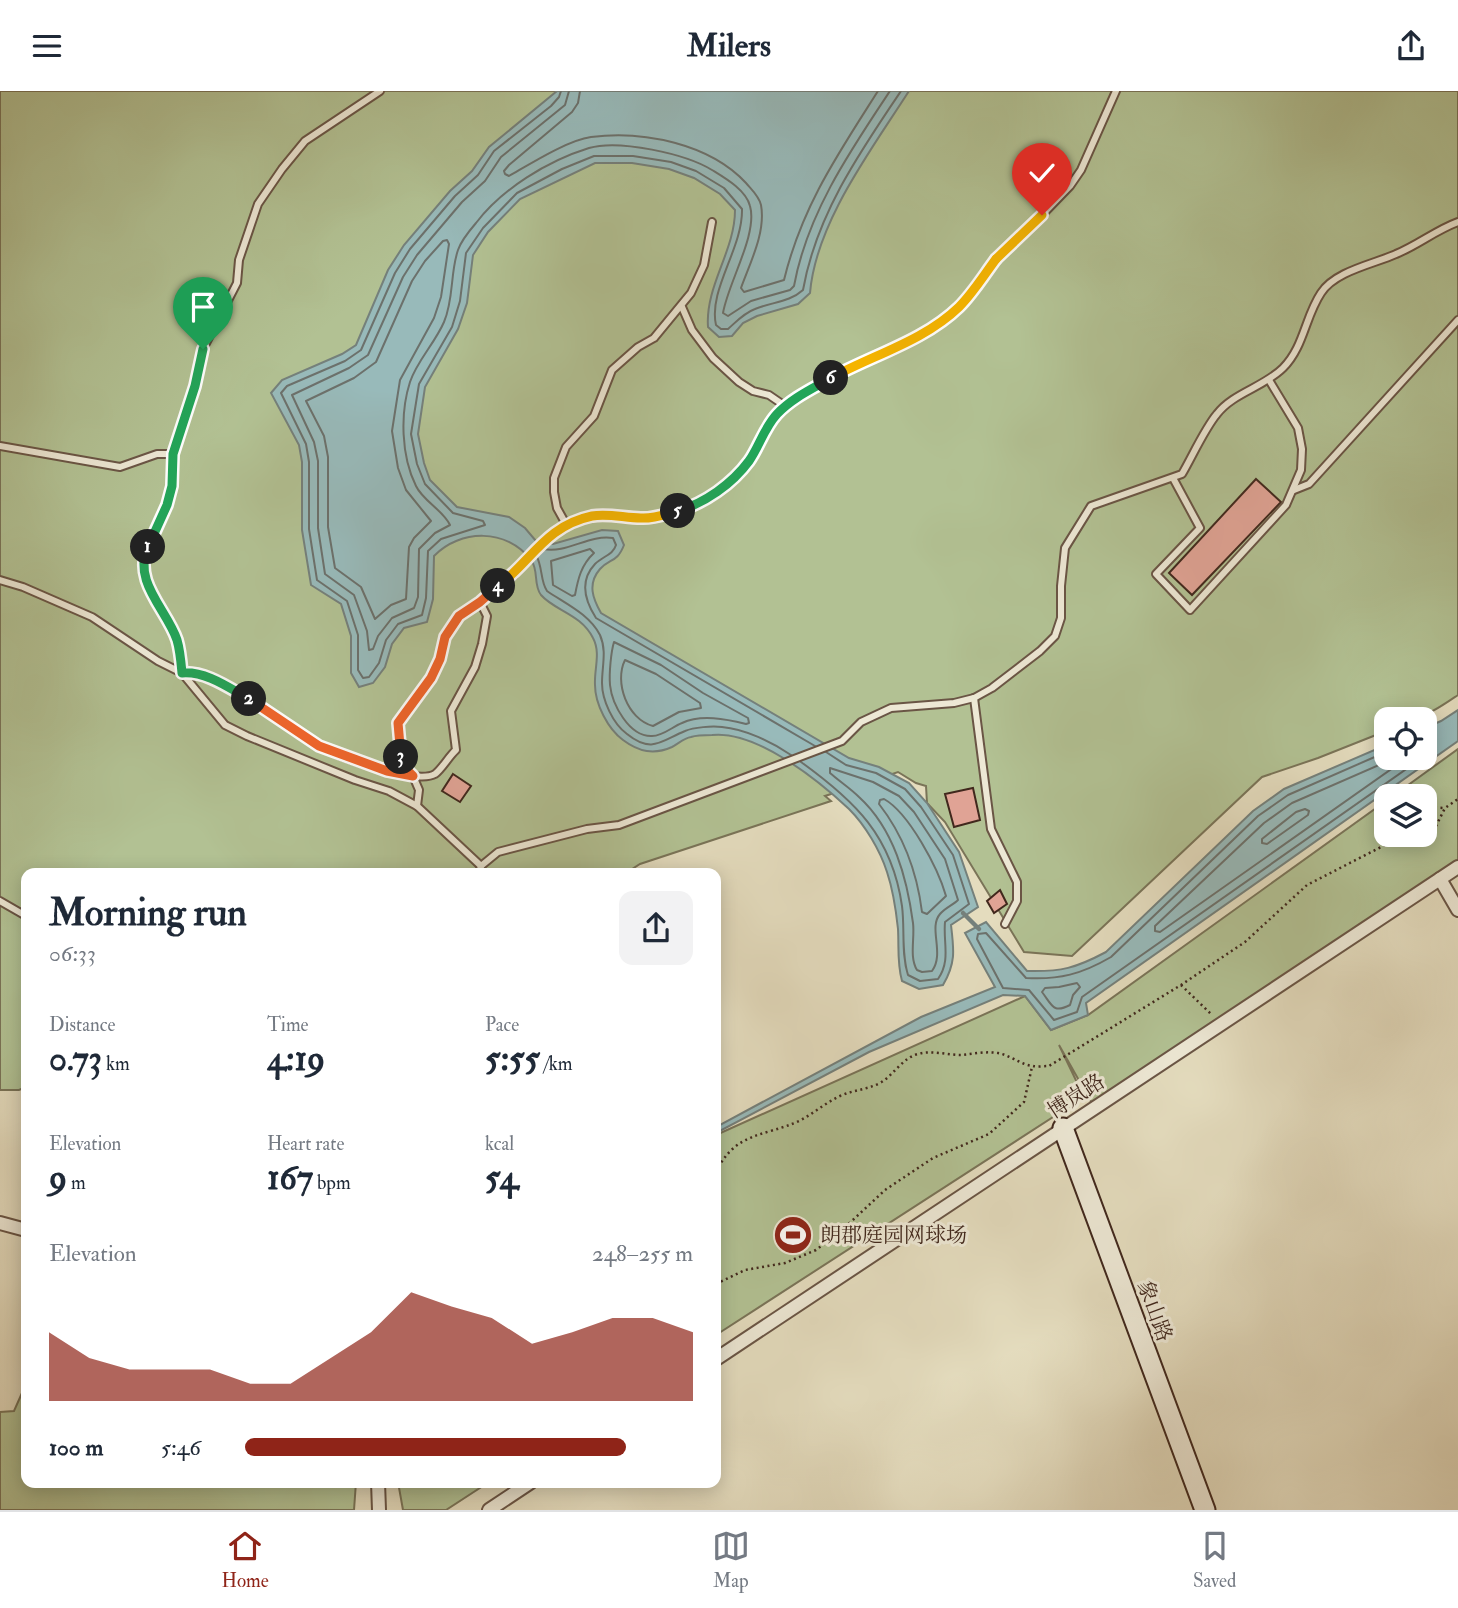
<!DOCTYPE html>
<html lang="en">
<head>
<meta charset="utf-8">
<style>
	body { margin:0; font-family:"IM FELL Double Pica","Noto Serif SC",serif; background:#f2f2f3; color:#1f2937; height:100vh; display:flex; flex-direction:column; font-size:26px; white-space:nowrap }
	* { box-sizing:border-box; margin:0 }
	p { font-size:23px; color:#747a83 }
	.icon { flex:none; width:38px; height:38px; fill:none; stroke:currentColor; stroke-width:2; stroke-linecap:round; stroke-linejoin:round }
	.map { position:relative; flex:1; overflow:hidden }
	.sheet { position:absolute; left:21px; top:777px; width:700px; height:620px; display:flex; flex-direction:column; background:#fff; border-radius:14px; box-shadow:0 4px 18px #0003 }
	.sheet>* { flex:none }
	.fabs { position:absolute; left:1374px; top:616px; display:grid; gap:14px }
	.fabs a { display:grid; place-items:center; width:63px; height:63px; border-radius:14px; background:#fff; box-shadow:0 4px 18px #0003; font-size:35px }
	.pin { position:absolute; display:grid; place-items:center; width:60px; height:60px; color:#fff; margin:-72px -30px; border-radius:50% 50% 50% 0; rotate:-45deg; box-shadow:0 0 7px #0007 }
	.pin .icon { rotate:45deg }
	.km { position:absolute; width:35px; height:35px; margin:-18px; border-radius:50%; background:#222; color:#fff; font-size:19px; line-height:35px; text-align:center }
	.round { display:grid; place-items:center; flex:none; width:74px; height:74px; border-radius:14px; background:#f2f2f3 }
	.summary { display:flex; align-items:center; justify-content:space-between; height:119px; padding:0 28px }
	h1 { font-size:38px; font-weight:700; line-height:52px }
	.stats { display:grid; grid-template-columns:repeat(3,1fr); gap:10px; height:119px; padding:7px 28px }
	.stats div { display:grid; align-content:center }
	.stats b { font-size:35px; font-weight:700 }
	.stats small { font-size:19px; font-weight:400 }
	.stats p { font-size:19px }
	.chart { height:196px; padding:14px 28px }
	.chart p { display:flex; justify-content:space-between }
	.chart svg { width:100%; height:126px; margin-top:7px; fill:#8f2418; opacity:.7 }
	ul { padding:0 28px; list-style:none; font-size:23px }
	li { display:grid; grid-template-columns:112px 84px 1fr; align-items:center; height:52px }
	li i { height:18px; border-radius:9px; background:#8f2418 }
	header { display:flex; justify-content:space-between; align-items:center; height:91px; padding:0 28px; background:#fff; font-size:32px; font-weight:700 }
	.tab-bar { display:flex; justify-content:space-around; align-items:center; height:98px; border-top:2px solid #e0e1e3; background:#fff; font-size:19px; color:#747a83 }
	.tab-bar a { display:grid; justify-items:center; gap:4px }
	.tab-bar .selected { color:#8f2418 }
	.map>svg:first-child { display:block }
	.green { fill:#b2c193; stroke:#7a7458; stroke-width:2 }
	.water { fill:#98baba; stroke:#75807b; stroke-width:2 }
	.lines { fill:none; stroke-linecap:round; stroke-linejoin:round }
	.shore { stroke:#6c716c; stroke-width:2 }
	.stream { stroke:#75807b; stroke-width:4.5 }
	.building { fill:#e0a395; stroke:#41281d; stroke-width:2 }
	.lane-casing { stroke:#6a5545; stroke-width:10 }
	.street-casing { stroke:#6a5545; stroke-width:16 }
	.secondary-casing { stroke:#41281d; stroke-width:23 }
	.path { stroke:#41281d; stroke-width:2.5; stroke-dasharray:2 3.5; stroke-linecap:butt }
	.lane { stroke:#ede8d5; stroke-width:6 }
	.street { stroke:#ede8d5; stroke-width:12 }
	.secondary { stroke:#ede8d5; stroke-width:19 }
	.split-1-casing { stroke:#fff; stroke-width:14 }
	.split-2-casing { stroke:#fff; stroke-width:14 }
	.split-3-casing { stroke:#fff; stroke-width:14 }
	.split-4-casing { stroke:#fff; stroke-width:14 }
	.split-5-casing { stroke:#fff; stroke-width:14 }
	.split-6-casing { stroke:#fff; stroke-width:14 }
	.split-7-casing { stroke:#fff; stroke-width:14 }
	.split-8-casing { stroke:#fff; stroke-width:14 }
	.split-1 { stroke:#22a559; stroke-width:9 }
	.split-2 { stroke:#22a559; stroke-width:9 }
	.split-3 { stroke:#f0652b; stroke-width:9 }
	.split-4 { stroke:#f0652b; stroke-width:9 }
	.split-5 { stroke:#f5b400; stroke-width:9 }
	.split-6 { stroke:#22a559; stroke-width:9 }
	.split-7 { stroke:#f5b400; stroke-width:9 }
	.split-8 { stroke:#f5b400; stroke-width:9 }
	.labels { text-anchor:middle; stroke-width:6; stroke-linejoin:round; paint-order:stroke }
	.street-label { font-size:21px; fill:#41281d; stroke:#ede8d5 }
	.poi-label { font-size:21px; fill:#41281d; stroke:#ede8d5; text-anchor:start }
</style>
</head>
<body>
<header><svg class="icon" aria-label="menu" viewBox="0 0 24 24"><path d="M4 6h16M4 12h16M4 18h16"/></svg>Milers<svg class="icon" aria-label="share" viewBox="0 0 24 24"><path d="M12 15V3M7 8l5-5 5 5M5 13v7h14v-7"/></svg></header>
<div class="map">
<svg width="1458" height="1419" viewBox="0 0 1458 1419">
	<rect width="100%" height="100%" fill="#e4dcbe"/>
	<filter id="stains"><feTurbulence type="fractalNoise" baseFrequency=".00286" numOctaves="4"/><feColorMatrix values="0 0 0 0 .2 0 0 0 0 .09 0 0 0 0 .02 0 0 0 .5 -.17"/></filter>
	<radialGradient id="worn" r=".72"><stop offset=".6" stop-color="#630" stop-opacity="0"/><stop offset="1" stop-color="#630" stop-opacity=".3"/></radialGradient>
	<g class="green">
		<path d="M0,0H1458V604C1427,625 1424,628 1386,628V640L1318,667L1262,686L1072,865L1024,861L945,731L927,712L926,695L916,692L898,681L825,705L831,710L640,773L626,782H26V996L19,999H0Z"/>
		<path d="M1458,658V776L1094,1016L1059,954L1084,1006L716,1244V1044L1025,905L1051,939L1088,924L1386,710V744H1424V705H1393Z"/>
		<path d="M26,1293V1391H356L354,1419H0V1321L14,1320Z"/>
		<path d="M398,1391H489L446,1419H403Z"/>
	</g>
	<g class="water">
		<path d="M557,0H909C872,58 816,131 810,202L798,213L757,225L743,232L732,245L719,246L708,236C705,195 735,160 735,119L720,103L694,87L669,78L632,72H595L520,108L488,141L473,164L467,212L458,238L425,296L418,343L424,372L430,389L457,416L509,426L525,437L536,450L553,453L602,439L618,440L624,454C617,472 610,467 600,478C587,493 593,508 601,522L849,667L879,676L909,692L927,712L959,761L978,816L951,834C954,859 956,872 943,894L919,898L902,890C897,872 899,857 898,838C896,819 893,799 887,781C880,759 865,734 849,718C818,689 756,639 712,644C705,644 697,644 691,646C684,647 678,653 672,656C654,664 639,661 623,649C608,638 595,613 595,594C594,578 601,562 593,547C581,523 555,520 541,504C533,494 539,479 531,469C507,437 460,438 434,465L433,508L427,531L404,537L392,553L385,576L373,592L359,596L351,582V545L341,513L311,494L302,439V371L299,354L271,302L282,289L342,263L356,254L388,179L404,154L450,100L472,80L489,56Z"/>
		<path d="M1458,619V650L1086,912L1088,924L1051,939L1025,905L1003,904L869,961L716,1042V1036L921,926L995,896L965,842L986,831L1027,880C1061,881 1076,877 1106,861L1253,720L1284,698L1386,654V667H1424L1425,637L1441,630Z"/>
	</g>
	<g class="lines">
		<g class="shore">
			<path d="M561,0L559,6L551,15L494,60L478,84L455,105L410,158L395,182L361,259L345,270L287,295L281,302L306,353L309,371V438L317,489L347,510L358,544V579L363,587L369,586L379,572L386,549L398,533L422,524L426,507L428,460L441,448L485,434L483,430L453,422L425,393L417,373L411,343L419,293L452,236L460,210L466,162L483,137L517,102L562,78L594,65H633L671,71L696,80L724,97L742,118C743,157 708,199 716,234L721,238H728C737,230 744,222 755,218C772,211 790,211 803,199C816,125 859,62 901,0"/>
			<path d="M569,0L565,14L501,66L485,90L462,111L417,164L403,186L368,264L349,277L292,304L314,351L318,370V437L325,483L354,504L367,540L369,559L373,558L378,545L392,527L414,517L418,506L419,458L435,442L450,434C443,419 423,410 416,395C401,365 400,322 410,291C417,270 435,252 444,231C454,208 450,182 458,159C461,150 470,139 476,132C502,98 547,70 589,57C619,48 686,63 712,79C725,87 746,99 750,115C758,143 728,192 723,222L728,225L751,210L790,199L794,195C807,123 850,60 890,0"/>
			<path d="M580,0L578,12L572,21L509,74L504,80L505,83L509,85C530,73 568,49 591,46C643,39 710,53 746,92C752,99 759,105 761,114C766,141 750,172 741,197L744,201L784,189C802,115 838,63 878,0"/>
			<path d="M443,150L447,149L449,153L441,206L434,227L400,289L392,340L398,377L406,399L431,430L414,447L409,456L406,508L391,514L375,528L361,496L335,477L328,436V366L324,345L306,310L354,287L376,271L412,190L425,170Z"/>
			<path d="M543,458C567,463 589,443 613,447L616,454C613,464 603,465 595,473C579,490 585,510 596,527L815,655"/>
			<path d="M590,458L594,462C581,474 578,488 575,504L572,505L553,494L551,470Z"/>
			<path d="M536,464C543,476 540,490 547,500C566,513 589,523 600,544C607,560 602,575 602,592C602,609 613,633 627,643C652,663 661,650 685,640C694,636 712,635 722,636C745,638 772,651 791,664"/>
			<path d="M614,551L661,574L703,602L748,627L749,632L746,633C726,628 701,623 682,632C672,636 663,645 652,645C629,646 612,613 610,594C609,582 611,561 614,551Z"/>
			<path d="M625,569L656,583L700,612L701,617L679,621L653,635C627,628 614,591 625,569Z"/>
			<path d="M1386,661L1288,704L1258,725L1111,866C1082,883 1059,889 1026,887L986,842L978,843L977,848L1003,897L1029,899L1054,929L1077,921L1082,906L1422,667"/>
			<path d="M1395,667L1292,712L1264,732L1155,835V840L1160,841L1407,667"/>
			<path d="M801,671C855,710 892,745 902,815C905,838 901,862 908,884L920,890L938,888C951,869 943,852 945,831L969,813L953,764L921,716L905,698L876,682L846,674L826,661"/>
			<path d="M830,677L873,691L899,705L914,721L945,768L958,809C953,814 945,817 940,823C928,837 945,862 932,880L922,881L917,879C909,866 915,847 913,832C907,787 894,738 859,706C850,697 839,690 830,682Z"/>
			<path d="M884,708C909,722 938,777 946,805L927,823L922,821C917,781 904,745 879,713L880,709Z"/>
			<path d="M1305,718L1309,720L1308,724L1267,753L1262,752V748L1296,721Z"/>
			<path d="M1077,892L1080,896L1073,904L1070,914C1053,923 1052,914 1042,901L1045,897L1059,896Z"/>
		</g>
		<path class="stream" d="M963,822L979,838"/>
	</g>
	<g class="building">
		<path d="M1256,388L1281,411L1192,504L1169,482Z"/>
		<path d="M453,683L471,695L460,711L442,700Z"/>
		<path d="M973,697L980,729L954,736L945,703Z"/>
		<path d="M1000,799L1007,813L994,822L987,810Z"/>
	</g>
	<g class="lines">
		<g class="lane-casing">
			<g id="lane">
				<path d="M682,216L692,239L713,267L739,291L753,300L769,304L785,315"/>
				<path d="M0,355L120,376L157,363H173"/>
				<path d="M1173,387L1200,437L1156,483L1190,519L1286,414L1301,379L1302,358L1298,337L1269,289"/>
				<path d="M1294,399L1309,393L1458,229"/>
				<path d="M567,435L557,417L554,401V387L566,356L594,325L612,279L638,256L654,247L691,202L704,174L712,131"/>
				<path d="M0,489L23,496L92,526L158,570L182,582L225,634L247,645L355,689L389,700L417,715L481,775"/>
				<path d="M182,582L177,548L147,492L144,475L145,460L167,414L172,395L173,363L195,295L203,258L237,192L239,169L258,113L282,78L305,50L380,0"/>
				<path d="M182,582C223,578 282,634 317,654C336,665 416,694 435,683C442,678 449,665 456,659L451,620L475,576L482,553L487,525L480,511"/>
				<path d="M974,607L991,738L1017,791V810L1005,833"/>
				<path d="M417,715L419,699L413,685L403,675L399,661L398,632L431,587L440,568L445,546L459,525L514,484L520,473L550,445L578,429L594,424L643,428L663,424L699,412L721,398L748,371L775,325L794,308L853,276L902,254L941,230L959,215L1000,162L1042,124L1070,95L1081,79L1116,0"/>
				<path d="M479,782L481,775L498,761L587,738L619,734L842,650L861,631L891,617L954,612L974,607L992,597L1040,560L1055,545L1061,527V495L1065,457L1091,415L1182,383C1192,366 1205,337 1217,323C1233,302 1264,296 1283,277C1304,256 1305,226 1321,202C1335,180 1374,173 1396,163C1418,154 1436,139 1458,131"/>
				<path d="M0,810L26,825"/>
			</g>
		</g>
		<g class="street-casing">
			<g id="street">
				<path d="M1440,788L1458,819"/>
				<path d="M0,1132L26,1139"/>
				<path d="M716,1268L1458,776"/>
				<path d="M378,1391L379,1419"/>
				<path d="M489,1419L531,1391"/>
			</g>
		</g>
		<g class="secondary-casing">
			<path id="secondary" d="M1063,1037L1205,1419"/>
		</g>
		<g class="path">
			<path d="M1424,716L1445,717"/>
			<path d="M1390,744L1387,753H1417L1433,741L1445,717L1458,708"/>
			<path d="M1181,894L1211,923"/>
			<path d="M716,1081C736,1040 764,1046 799,1030C813,1023 825,1012 840,1005C853,999 866,999 880,992C894,984 902,967 918,963C932,959 947,964 961,964C973,963 985,960 998,962C1010,964 1021,974 1033,975C1037,976 1044,975 1049,975L1181,894L1245,851L1307,794L1387,753"/>
			<path d="M716,1193L745,1179L785,1172L816,1159L841,1140L885,1099L933,1067L989,1043L1024,1011L1032,976"/>
		</g>
		<use href="#lane" class="lane"/>
		<use href="#street" class="street"/>
		<use href="#secondary" class="secondary"/>
	</g>
	<g class="lines">
		<g class="split-1-casing">
			<path id="split-1" d="M148,456L167,414L172,395L173,363L195,295L203,258"/>
		</g>
		<g class="split-2-casing">
			<path id="split-2" d="M148,456C132,490 167,519 177,549C180,559 181,571 182,582C206,580 229,597 249,608"/>
		</g>
		<g class="split-3-casing">
			<path id="split-3" d="M249,608L319,655L387,680L413,685L403,675L401,666"/>
		</g>
		<g class="split-4-casing">
			<path id="split-4" d="M401,666L398,632L431,587L440,568L445,546L459,525L480,511L498,495"/>
		</g>
		<g class="split-5-casing">
			<path id="split-5" d="M498,495C531,471 545,435 592,425C608,422 625,427 641,427C653,428 666,423 678,420"/>
		</g>
		<g class="split-6-casing">
			<path id="split-6" d="M678,420C705,412 732,393 749,370C759,356 764,337 777,323C792,307 812,298 831,287"/>
		</g>
		<g class="split-7-casing">
			<path id="split-7" d="M831,287C873,264 924,250 959,216C973,202 984,184 996,168"/>
		</g>
		<g class="split-8-casing">
			<path id="split-8" d="M996,168L1042,124"/>
		</g>
		<use href="#split-1" class="split-1"/>
		<use href="#split-2" class="split-2"/>
		<use href="#split-3" class="split-3"/>
		<use href="#split-4" class="split-4"/>
		<use href="#split-5" class="split-5"/>
		<use href="#split-6" class="split-6"/>
		<use href="#split-7" class="split-7"/>
		<use href="#split-8" class="split-8"/>
	</g>
	<defs>
		<g id="stadium-disc" transform="scale(2.0125)"><circle r="9.5" fill="#8f2418" stroke="#ede8d5"/><path d="M0-5a6.5 5 0 1 0 0 10a6.5 5 0 1 0 0-10ZM-3.5-1.8h7v3.6h-7Z" fill="#fff"/></g>
	</defs>
	<g fill-rule="evenodd">
		<use href="#stadium-disc" x="793" y="1144"/>
	</g>
	<g class="labels">
		<g class="street-label">
			<text transform="translate(1076 1005) rotate(-33)" y="7">博岚路</text>
			<text transform="translate(1155 1220) rotate(70)" y="7">象山路</text>
		</g>
		<g class="poi-label">
			<text x="820" y="1151">朗郡庭园网球场</text>
		</g>
	</g>
	<rect width="100%" height="100%" filter="url(#stains)"/>
	<rect width="100%" height="100%" fill="url(#worn)"/>
</svg>
<div class="fabs">
<a><svg class="icon" aria-label="locate" viewBox="0 0 24 24"><circle cx="12" cy="12" r="6"/><path d="M12 2v4M12 18v4M2 12h4M18 12h4"/></svg></a>
<a><svg class="icon" aria-label="layers" viewBox="0 0 24 24"><path d="M12 4l9 5-9 5-9-5zM3 14l9 5 9-5"/></svg></a>
</div>
<div class="pin" style="left:203px;top:258px;background:#1e9e55"><svg class="icon" aria-label="arrive" viewBox="0 0 24 24"><path d="M6 21V4h12l-3 4 3 4H6"/></svg></div>
<div class="pin" style="left:1042px;top:124px;background:#d93025"><svg class="icon" aria-label="check" viewBox="0 0 24 24"><path d="M5 12l5 5 9-10"/></svg></div>
<b class="km" style="left:148px;top:456px">1</b>
<b class="km" style="left:249px;top:608px">2</b>
<b class="km" style="left:401px;top:666px">3</b>
<b class="km" style="left:498px;top:495px">4</b>
<b class="km" style="left:678px;top:420px">5</b>
<b class="km" style="left:831px;top:287px">6</b>
<section class="sheet">
<div class="summary"><div><h1>Morning run</h1><p>06:33</p></div><a class="round"><svg class="icon" aria-label="share" viewBox="0 0 24 24"><path d="M12 15V3M7 8l5-5 5 5M5 13v7h14v-7"/></svg></a></div>
<div class="stats">
<div><p>Distance</p><b>0.73<small> km</small></b></div>
<div><p>Time</p><b>4:19</b></div>
<div><p>Pace</p><b>5:55<small> /km</small></b></div>
</div>
<div class="stats">
<div><p>Elevation</p><b>9<small> m</small></b></div>
<div><p>Heart rate</p><b>167<small> bpm</small></b></div>
<div><p>kcal</p><b>54</b></div>
</div>
<div class="chart"><p><span>Elevation</span>248–255 m</p>
<svg viewBox="0 0 160 44" preserveAspectRatio="none"><path d="M0 44V20L10 29L20 33L30 33L40 33L50 38L60 38L70 29L80 20L90 6L100 11L110 15L120 24L130 20L140 15L150 15L160 20V44z"/></svg>
</div>
<ul>
<li><b>100 m</b>5:46<i style="width:85%"></i></li>
</ul>
</section>
</div>
<nav class="tab-bar">
<a class="selected"><svg class="icon" aria-label="home" viewBox="0 0 24 24"><path d="M3 11l9-7 9 7M6 9v11h12V9"/></svg>Home</a>
<a><svg class="icon" aria-label="map" viewBox="0 0 24 24"><path d="M3 6l6-2 6 2 6-2v14l-6 2-6-2-6 2zM9 4v14M15 6v14"/></svg>Map</a>
<a><svg class="icon" aria-label="saved" viewBox="0 0 24 24"><path d="M7 4h10v16l-5-4-5 4z"/></svg>Saved</a>
</nav>
</body>
</html>
